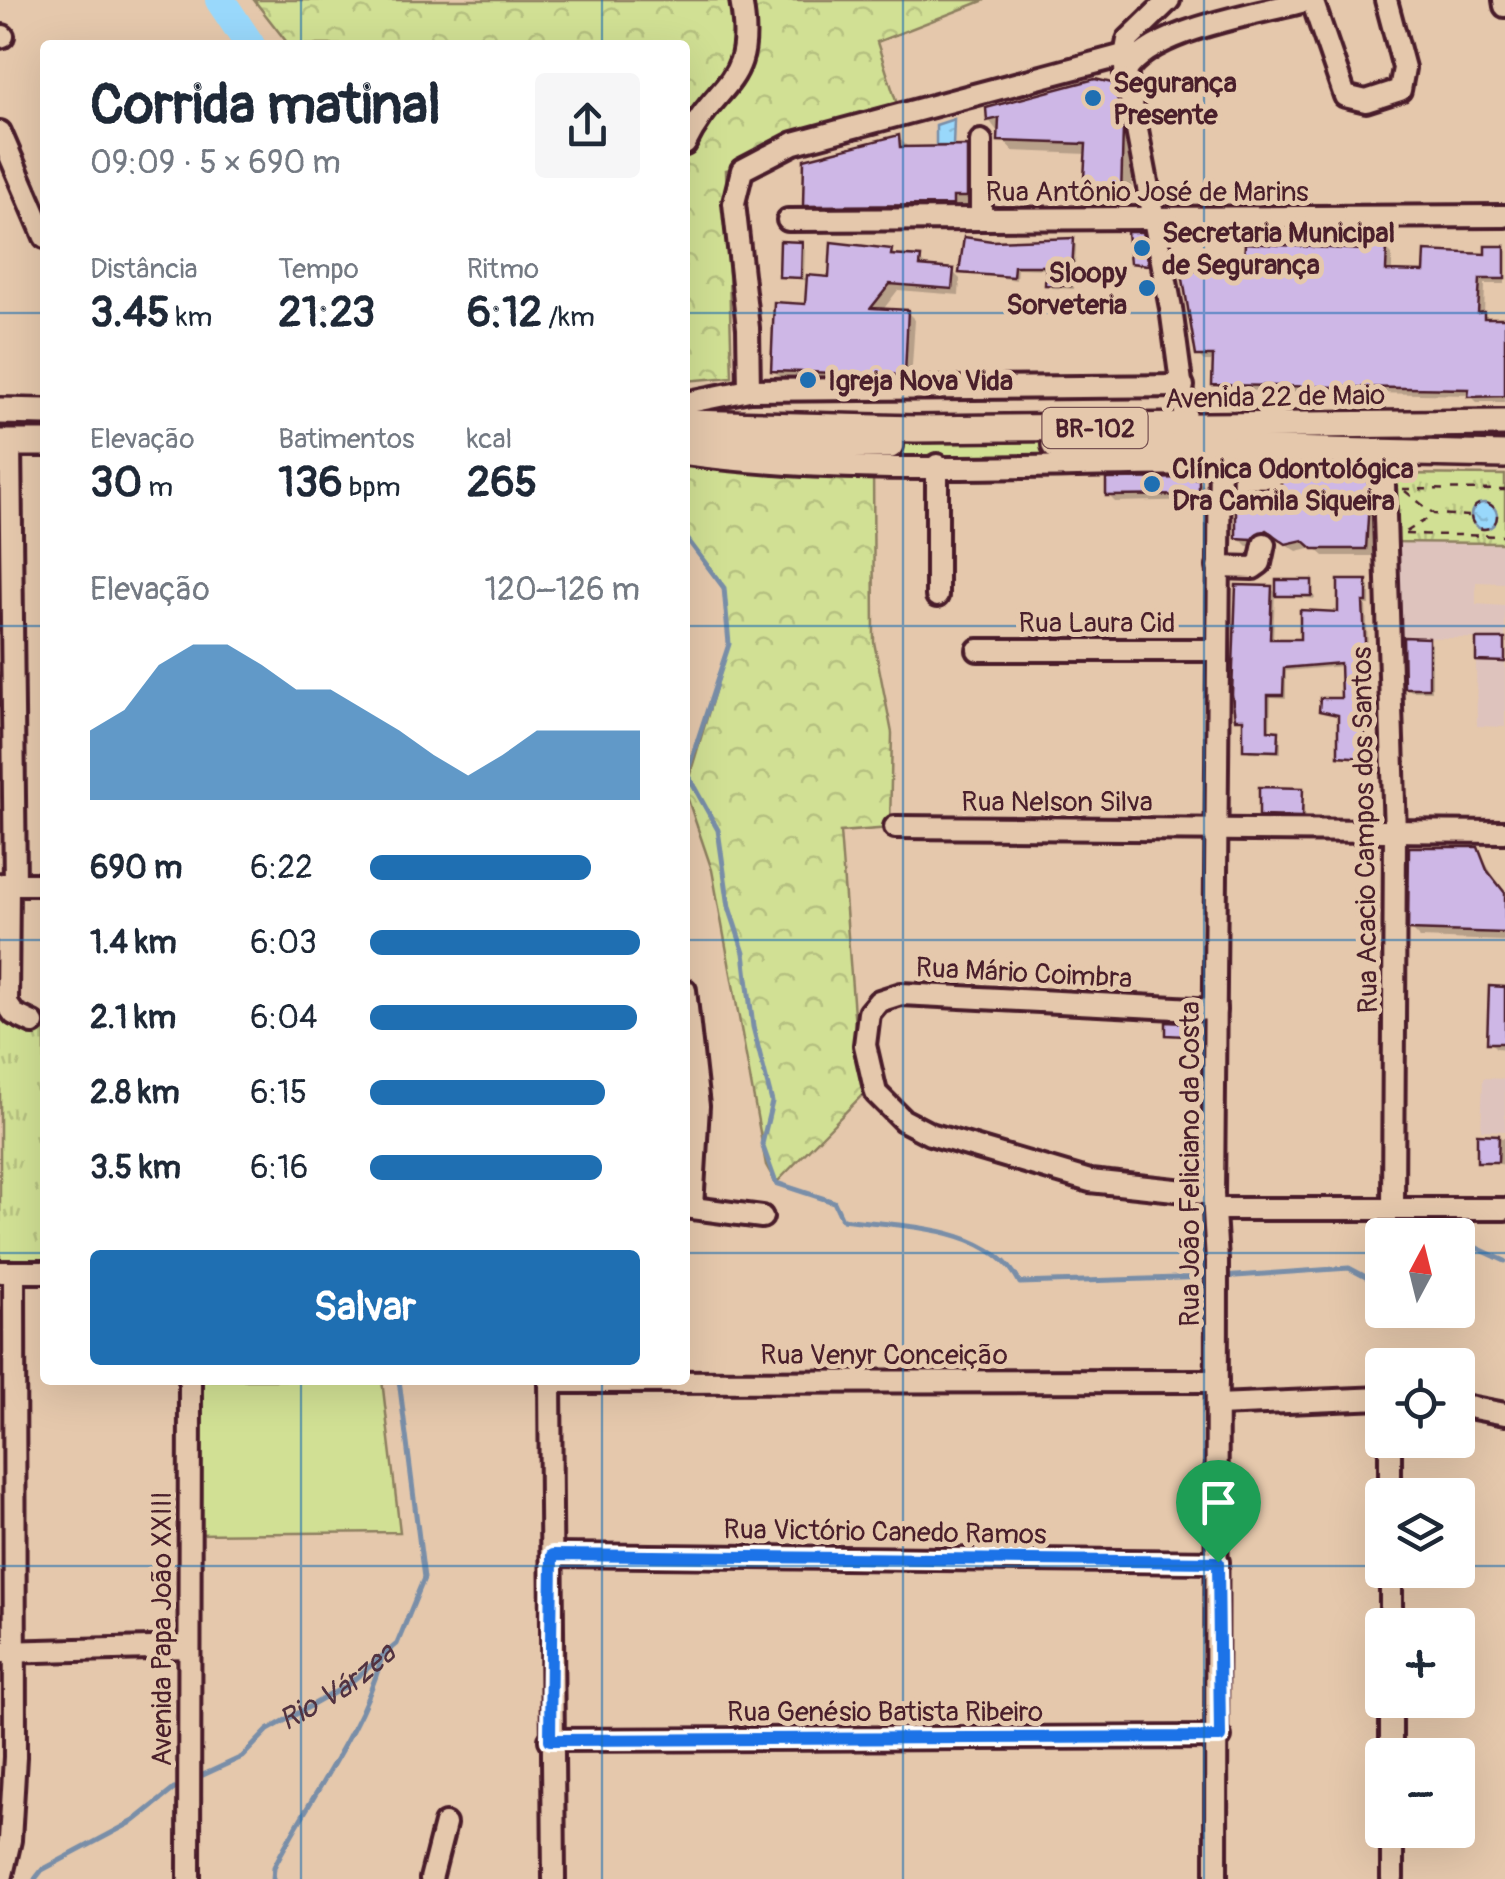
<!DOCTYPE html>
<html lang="pt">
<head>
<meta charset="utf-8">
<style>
	body { margin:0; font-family:Pangolin,sans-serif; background:#f6f6f7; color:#1f2937; height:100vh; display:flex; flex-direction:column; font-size:38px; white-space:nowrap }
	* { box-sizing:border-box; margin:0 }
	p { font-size:32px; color:#747a83 }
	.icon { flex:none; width:55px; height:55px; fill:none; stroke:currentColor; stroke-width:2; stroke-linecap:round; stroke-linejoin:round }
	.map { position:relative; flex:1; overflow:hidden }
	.details { position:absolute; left:40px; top:40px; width:650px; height:1345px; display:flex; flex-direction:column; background:#fff; border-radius:10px; box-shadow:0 10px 40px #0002 }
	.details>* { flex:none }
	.needle { width:65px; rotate:7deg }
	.tools { position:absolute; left:1365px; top:1218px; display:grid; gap:20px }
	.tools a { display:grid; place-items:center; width:110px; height:110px; border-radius:10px; background:#fff; box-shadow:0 10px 40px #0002; font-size:50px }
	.pin { position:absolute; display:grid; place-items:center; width:85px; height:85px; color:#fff; margin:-102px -42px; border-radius:50% 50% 50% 0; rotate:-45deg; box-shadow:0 0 10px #0007 }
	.pin .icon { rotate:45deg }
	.round { display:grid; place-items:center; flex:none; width:105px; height:105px; border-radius:10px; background:#f6f6f7 }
	.headline { display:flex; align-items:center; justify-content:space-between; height:170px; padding:0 50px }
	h1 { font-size:55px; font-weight:800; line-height:75px }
	.stats { display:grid; grid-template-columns:repeat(3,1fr); gap:15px; height:170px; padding:10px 50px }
	.stats div { display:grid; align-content:center }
	.stats b { font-size:42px; font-weight:800 }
	.stats small { font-size:28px; font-weight:400 }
	.stats p { font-size:28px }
	.chart { height:280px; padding:20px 50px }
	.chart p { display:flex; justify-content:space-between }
	.chart svg { width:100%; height:180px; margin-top:10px; fill:#1f6fb2; opacity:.7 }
	.button { display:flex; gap:20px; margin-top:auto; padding:20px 50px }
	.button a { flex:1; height:115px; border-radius:10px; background:#1f6fb2; color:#fff; font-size:40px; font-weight:800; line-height:115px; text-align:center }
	ul { padding:0 50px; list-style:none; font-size:32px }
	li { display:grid; grid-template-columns:160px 120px 1fr; align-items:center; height:75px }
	li i { height:25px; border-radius:12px; background:#1f6fb2 }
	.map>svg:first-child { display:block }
	.built { fill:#dec3bd }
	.grass { fill:#d1e094; stroke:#8e8060; stroke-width:2.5 }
	.forest { fill:url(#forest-crowns); stroke:#8e8060; stroke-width:2.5 }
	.park { fill:url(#park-tufts); stroke:#8e8060; stroke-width:2.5 }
	.water { fill:url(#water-ripples); stroke:#798ea8; stroke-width:2.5 }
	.shadow { fill:#0003 }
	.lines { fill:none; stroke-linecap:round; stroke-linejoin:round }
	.stream { stroke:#798ea8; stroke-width:5 }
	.river { stroke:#99d8fb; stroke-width:30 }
	.building { fill:#ceb7e6; stroke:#4a1f2b; stroke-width:2.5 }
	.minor-casing { stroke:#4a1f2b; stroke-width:28 }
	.major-casing { stroke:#4a1f2b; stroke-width:32 }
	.path { stroke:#4a1f2b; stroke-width:2.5; stroke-dasharray:8 8; stroke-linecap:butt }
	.minor { stroke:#e5c8ac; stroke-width:20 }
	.major { stroke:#e5c8ac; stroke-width:25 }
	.route-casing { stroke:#fff; stroke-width:20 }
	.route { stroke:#1a73e8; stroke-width:12 }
	.grid { fill:none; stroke:#1f6fb2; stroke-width:2.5; stroke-opacity:0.55 }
	.poi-dot { fill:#1f6fb2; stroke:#e5c8ac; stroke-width:4 }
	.labels { text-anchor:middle; stroke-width:10; stroke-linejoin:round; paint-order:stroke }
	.shield { fill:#e5c8ac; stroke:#785252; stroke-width:2.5 }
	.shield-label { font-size:25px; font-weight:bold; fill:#4a1f2b }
	.poi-label { font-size:28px; font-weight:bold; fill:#4a1f2b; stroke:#e5c8ac; text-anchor:start }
	.street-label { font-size:28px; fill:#4a1f2b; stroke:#e5c8ac }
	.water-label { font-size:30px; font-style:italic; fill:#523240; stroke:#e5c8ac }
</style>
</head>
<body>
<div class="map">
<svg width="1505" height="1879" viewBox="0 0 1505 1879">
	<defs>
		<pattern id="forest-crowns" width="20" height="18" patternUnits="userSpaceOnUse" patternTransform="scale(2.5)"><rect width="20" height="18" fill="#d1e094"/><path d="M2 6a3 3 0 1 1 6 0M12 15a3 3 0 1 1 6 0" fill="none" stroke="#b5c080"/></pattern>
		<pattern id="park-tufts" width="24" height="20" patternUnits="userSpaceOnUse" patternTransform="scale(2.5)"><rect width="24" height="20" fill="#d1e094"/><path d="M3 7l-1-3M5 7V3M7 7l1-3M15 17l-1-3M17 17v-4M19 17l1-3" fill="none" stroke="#b5c080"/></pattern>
		<pattern id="water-ripples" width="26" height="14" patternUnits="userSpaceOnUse" patternTransform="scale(2.5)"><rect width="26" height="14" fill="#99d8fb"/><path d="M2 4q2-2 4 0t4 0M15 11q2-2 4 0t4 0" fill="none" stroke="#85b9d7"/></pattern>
	</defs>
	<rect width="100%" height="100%" fill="#e5c8ac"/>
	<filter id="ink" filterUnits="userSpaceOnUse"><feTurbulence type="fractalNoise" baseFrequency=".01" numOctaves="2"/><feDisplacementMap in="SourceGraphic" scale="20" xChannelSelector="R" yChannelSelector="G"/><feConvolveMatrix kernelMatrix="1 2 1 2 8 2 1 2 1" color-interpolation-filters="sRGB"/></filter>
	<g filter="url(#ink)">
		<g class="built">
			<path d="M1398,542L1505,543V583L1476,582V604L1505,606V639L1401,637Z"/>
			<path d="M1476,661L1505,662V727L1477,726Z"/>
			<path d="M1483,1078L1505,1079V1131L1481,1130Z"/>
		</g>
		<g class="grass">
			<path d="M873,434L1220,439L1219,460L873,461Z"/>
			<path d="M198,1380H382L400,1532L190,1534Z"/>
		</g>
		<g class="forest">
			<path d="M254,0H985L877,42L904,126L726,170L732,377L685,381V45H289Z"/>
			<path d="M685,447L873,461L874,642L892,733L890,828L840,832L856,1040L866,1091L776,1183L766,1165L712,870L685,791L729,644L724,588L685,536Z"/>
		</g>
		<g class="park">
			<path d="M1384,474L1505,475V543L1386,542Z"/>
			<path d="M45,1019V1272L0,1273V1020Z"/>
		</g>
		<g class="water">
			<path d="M954,119L953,146H936V125Z"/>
			<circle cx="1484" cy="516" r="13"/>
		</g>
		<g class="shadow">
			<path d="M1105,82L1126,105L1133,142L1131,208L1097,206L1086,195L1088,154L1012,151L989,120Z"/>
			<path d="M898,137L910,149H966L980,163V210L819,219L805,205Z"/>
			<path d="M1141,234L1146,238L1151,267L1132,262Z"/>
			<path d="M1073,241L1076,245L1074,289L1052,288L1049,269L1017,268L1016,280L962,272L992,244Z"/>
			<path d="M801,245L805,249L804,278L831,279L891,251L898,258L920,260L928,267L952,271L960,279L959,295L898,290L882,311L907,312L915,320L911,381L781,378L773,370L807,306L809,281L781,276Z"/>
			<path d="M1505,246V284H1485L1484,316L1505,321V402H1477L1470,395L1221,390L1215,384V361H1204L1198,355L1364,252L1386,249L1392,255V273L1426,274Z"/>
			<path d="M1198,480L1205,487V500L1115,502L1108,495Z"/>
			<path d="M1365,481L1374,490L1378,510L1373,516L1374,556H1324L1314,547L1297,551L1276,538L1261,546H1247L1238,537Z"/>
			<path d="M1311,583L1315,599L1279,595Z"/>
			<path d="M1366,583L1370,587V605H1366L1372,723H1367V761L1340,755V717L1322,710L1343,700V666L1286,671V698L1271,697L1270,733L1281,737V753L1249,752L1246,722L1237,718L1271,588L1275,592L1273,641H1303L1340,615Z"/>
			<path d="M1428,640L1432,644V691H1411L1407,687Z"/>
			<path d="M1505,642V664L1479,660Z"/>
			<path d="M1302,790L1305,819H1265L1261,815Z"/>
			<path d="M1477,850L1505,894V941L1420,938L1411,929Z"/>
			<path d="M1505,991V1049L1496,1048L1490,1042Z"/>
			<path d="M1183,1026L1187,1038L1169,1034Z"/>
			<path d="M1480,1137L1505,1138V1165L1479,1160Z"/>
		</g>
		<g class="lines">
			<g class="stream">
				<path d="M685,536L724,588L729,644L687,773"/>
				<path d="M687,774L718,830L729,907L744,953L753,1027L772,1102L762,1144L776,1183L834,1202L842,1219C900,1227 990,1224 1020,1283L1210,1277"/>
				<path d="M1458,1252L1477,1248L1505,1261"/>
				<path d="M1221,1277L1349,1268L1377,1283L1382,1279"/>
				<path id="s1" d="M203,1775L242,1757L268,1730L346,1686L397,1644L424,1578L399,1380"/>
				<path d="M35,1879L42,1870L134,1821L174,1789"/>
				<path d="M273,1879L274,1867C309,1798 360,1734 381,1660"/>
			</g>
			<path class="river" d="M220,0L250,45"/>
		</g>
		<g class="building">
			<path d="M1095,79L1112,83L1117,97L1123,128L1121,197L1083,196L1086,144L998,141L999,118L987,121L986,108Z"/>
			<path d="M899,135L900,147L967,146V197H953V205L803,206L804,159Z"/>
			<path d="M1127,232H1142L1149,265L1130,263Z"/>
			<path d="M964,237L992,241L1074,238L1071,286L1045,285L1046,266H1014L1013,277L959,273Z"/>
			<path d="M780,241L802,242L801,278L779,277Z"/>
			<path d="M831,242L892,249L891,255L921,257L920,266L954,269L952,289L890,284L871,308L908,310L905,375L771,371L774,302L805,304L807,275L829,277Z"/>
			<path d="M1245,243L1362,250V246H1387L1386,271L1424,272L1425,251L1485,254V246H1505V279H1480L1478,313L1484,312V318H1505V396L1468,397L1469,389L1212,385L1213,356H1196L1182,273L1244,262Z"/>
			<path d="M1356,475L1366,479L1370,487L1366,549H1313L1303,540L1286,544L1266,530L1252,539L1236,538V488H1281V476Z"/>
			<path d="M1199,478V495L1106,496V479Z"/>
			<rect x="1276" y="580" width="36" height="16"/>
			<path d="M1338,580H1367V602H1363L1369,720H1365L1364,758L1338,756V715L1319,711L1320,698H1341L1340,663L1284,668L1283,695H1268V730L1279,731L1278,751L1243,750V719H1235L1232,694L1236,585L1272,586L1270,639H1300V610L1338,612Z"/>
			<path d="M1403,637L1429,638V688H1404Z"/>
			<path d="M1476,639H1505V662L1476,661Z"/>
			<path d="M1259,787L1303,788L1302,817L1259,816Z"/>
			<path d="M1409,847H1478L1487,870L1505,893V933L1408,930Z"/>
			<path d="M1489,986L1505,987V1043H1487Z"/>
			<path d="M1166,1022L1184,1023V1036L1166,1035Z"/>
			<path d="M1477,1134L1499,1135L1498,1162H1477Z"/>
		</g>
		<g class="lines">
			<g class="minor-casing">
				<g id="minor">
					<path d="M1169,0L1128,40L1124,62L1171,308L1187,427"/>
					<path d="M1312,0L1345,96L1366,101L1400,90L1404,68L1386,0"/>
					<path d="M1504,0L1505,6"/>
					<path d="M0,37L3,36"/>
					<path d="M1125,73C1151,28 1260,14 1309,0"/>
					<path d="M0,132L45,237"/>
					<path d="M685,144C716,79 757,87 741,0"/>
					<path d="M981,219V141"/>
					<path d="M788,220L1505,216"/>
					<path d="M749,390L748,328L734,203L742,170L794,143L1124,55"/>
					<path d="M685,403L749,390L1183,386"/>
					<path d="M10,443L15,884"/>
					<path d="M1383,453L1395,834L1393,1206"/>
					<path d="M685,454C861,478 1043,464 1221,464"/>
					<path d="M1218,567L1253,568L1260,563L1264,544"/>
					<path d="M937,596V465"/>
					<path d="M978,650H1216"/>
					<path d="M895,827L1505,832"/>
					<path d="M2,884H45"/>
					<path d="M8,884L7,1004L14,1014L33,1023"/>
					<path d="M685,990L698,1106L692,1207"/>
					<path d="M1213,1194L1090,1181L930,1134L903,1120L876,1093L865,1045L869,1013L879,1001L901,994L1215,1010"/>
					<path d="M685,1207L762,1217"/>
					<path d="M1214,1209H1505"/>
					<path d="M0,1272H45"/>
					<path d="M550,1380L554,1879"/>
					<path d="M550,1382L1217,1381"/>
					<path d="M1217,1405L1382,1398"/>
					<path d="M1458,1405L1505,1414"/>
					<path d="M1390,1440V1495"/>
					<path d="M552,1555L1218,1562"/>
					<path d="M1391,1570V1625"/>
					<path d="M2,1652L189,1647"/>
					<path d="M1391,1700V1755"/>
					<path d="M550,1740L1220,1737"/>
					<path d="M1392,1830V1879"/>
					<path d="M1,1879L10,1840L15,1757L14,1273"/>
					<path d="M189,1879L190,1380"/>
					<path d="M431,1879L445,1824"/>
					<path d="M1216,1879L1217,1261L1213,1194L1220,449"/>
				</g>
			</g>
			<g class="major-casing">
				<g id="major">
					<path d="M0,411L45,412"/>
					<path d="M685,423L915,429L1505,423"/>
					<path d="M0,443H45"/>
					<path d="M685,444L890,445"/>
					<path d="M1055,445L1505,455"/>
				</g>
			</g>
			<g class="path">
				<path d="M1403,489L1505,490"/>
				<path d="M1405,491L1434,514L1470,516"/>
				<circle cx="1484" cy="516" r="13"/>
				<path d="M1406,532L1433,515"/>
				<path d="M1405,534L1505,536"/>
			</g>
			<use href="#minor" class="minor"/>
			<use href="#major" class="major"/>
		</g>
	</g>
	<g class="lines" filter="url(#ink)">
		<g class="route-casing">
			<path id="route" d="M552,1555L1218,1562L1220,1737L550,1740Z"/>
		</g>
		<use href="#route" class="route"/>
	</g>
	<path class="grid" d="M301,0V45M602,0V45M903,0V1879M1204,0V1879M0,313H45M685,313H1505M0,626H45M685,626H1505M0,940H45M685,940H1505M0,1253H45M685,1253H1382M1458,1253H1505M301,1380V1879M602,1380V1879M0,1566H1382M1458,1566H1505"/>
	<g class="poi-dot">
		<circle cx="1093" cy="98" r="10"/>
		<circle cx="1142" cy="248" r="10"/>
		<circle cx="1147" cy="288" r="10"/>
		<circle cx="808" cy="380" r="10"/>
		<circle cx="1152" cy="484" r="10"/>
	</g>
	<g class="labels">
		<rect class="shield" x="1042.5" y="408" width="105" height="40" rx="8"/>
		<g class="shield-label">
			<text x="1095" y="437">BR-102</text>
		</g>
		<g class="poi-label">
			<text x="1113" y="92">Segurança<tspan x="1113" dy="32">Presente</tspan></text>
			<text x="1162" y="242">Secretaria Municipal<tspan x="1162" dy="32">de Segurança</tspan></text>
			<text x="1127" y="282" text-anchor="end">Sloopy<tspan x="1127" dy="32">Sorveteria</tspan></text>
			<text x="828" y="390">Igreja Nova Vida</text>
			<text x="1172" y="478">Clínica Odontológica<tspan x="1172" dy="32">Dra Camila Siqueira</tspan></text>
		</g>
		<g class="street-label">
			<text x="1147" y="201">Rua Antônio José de Marins</text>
			<text transform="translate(1275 396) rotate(-1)" y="10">Avenida 22 de Maio</text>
			<text x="1097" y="632">Rua Laura Cid</text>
			<text x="1057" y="811">Rua Nelson Silva</text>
			<text transform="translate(1364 830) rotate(-91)" y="10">Rua Acacio Campos dos Santos</text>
			<text transform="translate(1024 972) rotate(3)" y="10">Rua Mário Coimbra</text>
			<text transform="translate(1189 1164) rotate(-90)" y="10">Rua João Feliciano da Costa</text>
			<text x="884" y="1364">Rua Venyr Conceição</text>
			<text transform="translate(885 1531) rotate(1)" y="10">Rua Victório Canedo Ramos</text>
			<text transform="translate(161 1629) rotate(-90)" y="10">Avenida Papa João XXIII</text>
			<text x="885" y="1721">Rua Genésio Batista Ribeiro</text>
		</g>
		<g class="water-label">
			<text dy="10" stroke="none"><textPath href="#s1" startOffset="162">Rio Várzea</textPath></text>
		</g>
	</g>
</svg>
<div class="tools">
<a><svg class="needle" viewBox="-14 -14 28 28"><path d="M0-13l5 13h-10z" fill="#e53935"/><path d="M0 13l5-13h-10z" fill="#747a83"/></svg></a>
<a><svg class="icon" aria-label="locate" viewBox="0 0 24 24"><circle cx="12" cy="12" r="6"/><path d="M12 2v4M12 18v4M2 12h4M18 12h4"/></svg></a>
<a><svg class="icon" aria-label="layers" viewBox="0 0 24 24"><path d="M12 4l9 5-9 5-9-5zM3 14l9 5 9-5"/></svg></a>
<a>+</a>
<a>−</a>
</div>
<div class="pin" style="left:1218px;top:1562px;background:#1e9e55"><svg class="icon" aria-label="arrive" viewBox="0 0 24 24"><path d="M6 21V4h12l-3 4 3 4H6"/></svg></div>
<section class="details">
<div class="headline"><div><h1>Corrida matinal</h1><p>09:09 · 5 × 690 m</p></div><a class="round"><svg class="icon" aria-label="share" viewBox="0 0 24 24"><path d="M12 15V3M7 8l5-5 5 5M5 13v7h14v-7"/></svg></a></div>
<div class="stats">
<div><p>Distância</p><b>3.45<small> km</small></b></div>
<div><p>Tempo</p><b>21:23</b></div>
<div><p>Ritmo</p><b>6:12<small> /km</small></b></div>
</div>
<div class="stats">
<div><p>Elevação</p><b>30<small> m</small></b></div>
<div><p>Batimentos</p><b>136<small> bpm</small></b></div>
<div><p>kcal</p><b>265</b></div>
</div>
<div class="chart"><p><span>Elevação</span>120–126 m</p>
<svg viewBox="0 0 160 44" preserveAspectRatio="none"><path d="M0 44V27L10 22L20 11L30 6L40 6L50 11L60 17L70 17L80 22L90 27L100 33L110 38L120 33L130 27L140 27L150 27L160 27V44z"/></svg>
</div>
<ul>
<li><b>690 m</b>6:22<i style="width:82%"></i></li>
<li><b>1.4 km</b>6:03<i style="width:100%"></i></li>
<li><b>2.1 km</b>6:04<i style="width:99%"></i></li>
<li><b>2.8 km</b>6:15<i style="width:87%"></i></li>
<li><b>3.5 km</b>6:16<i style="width:86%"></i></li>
</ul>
<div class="button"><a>Salvar</a></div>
</section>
</div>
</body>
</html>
